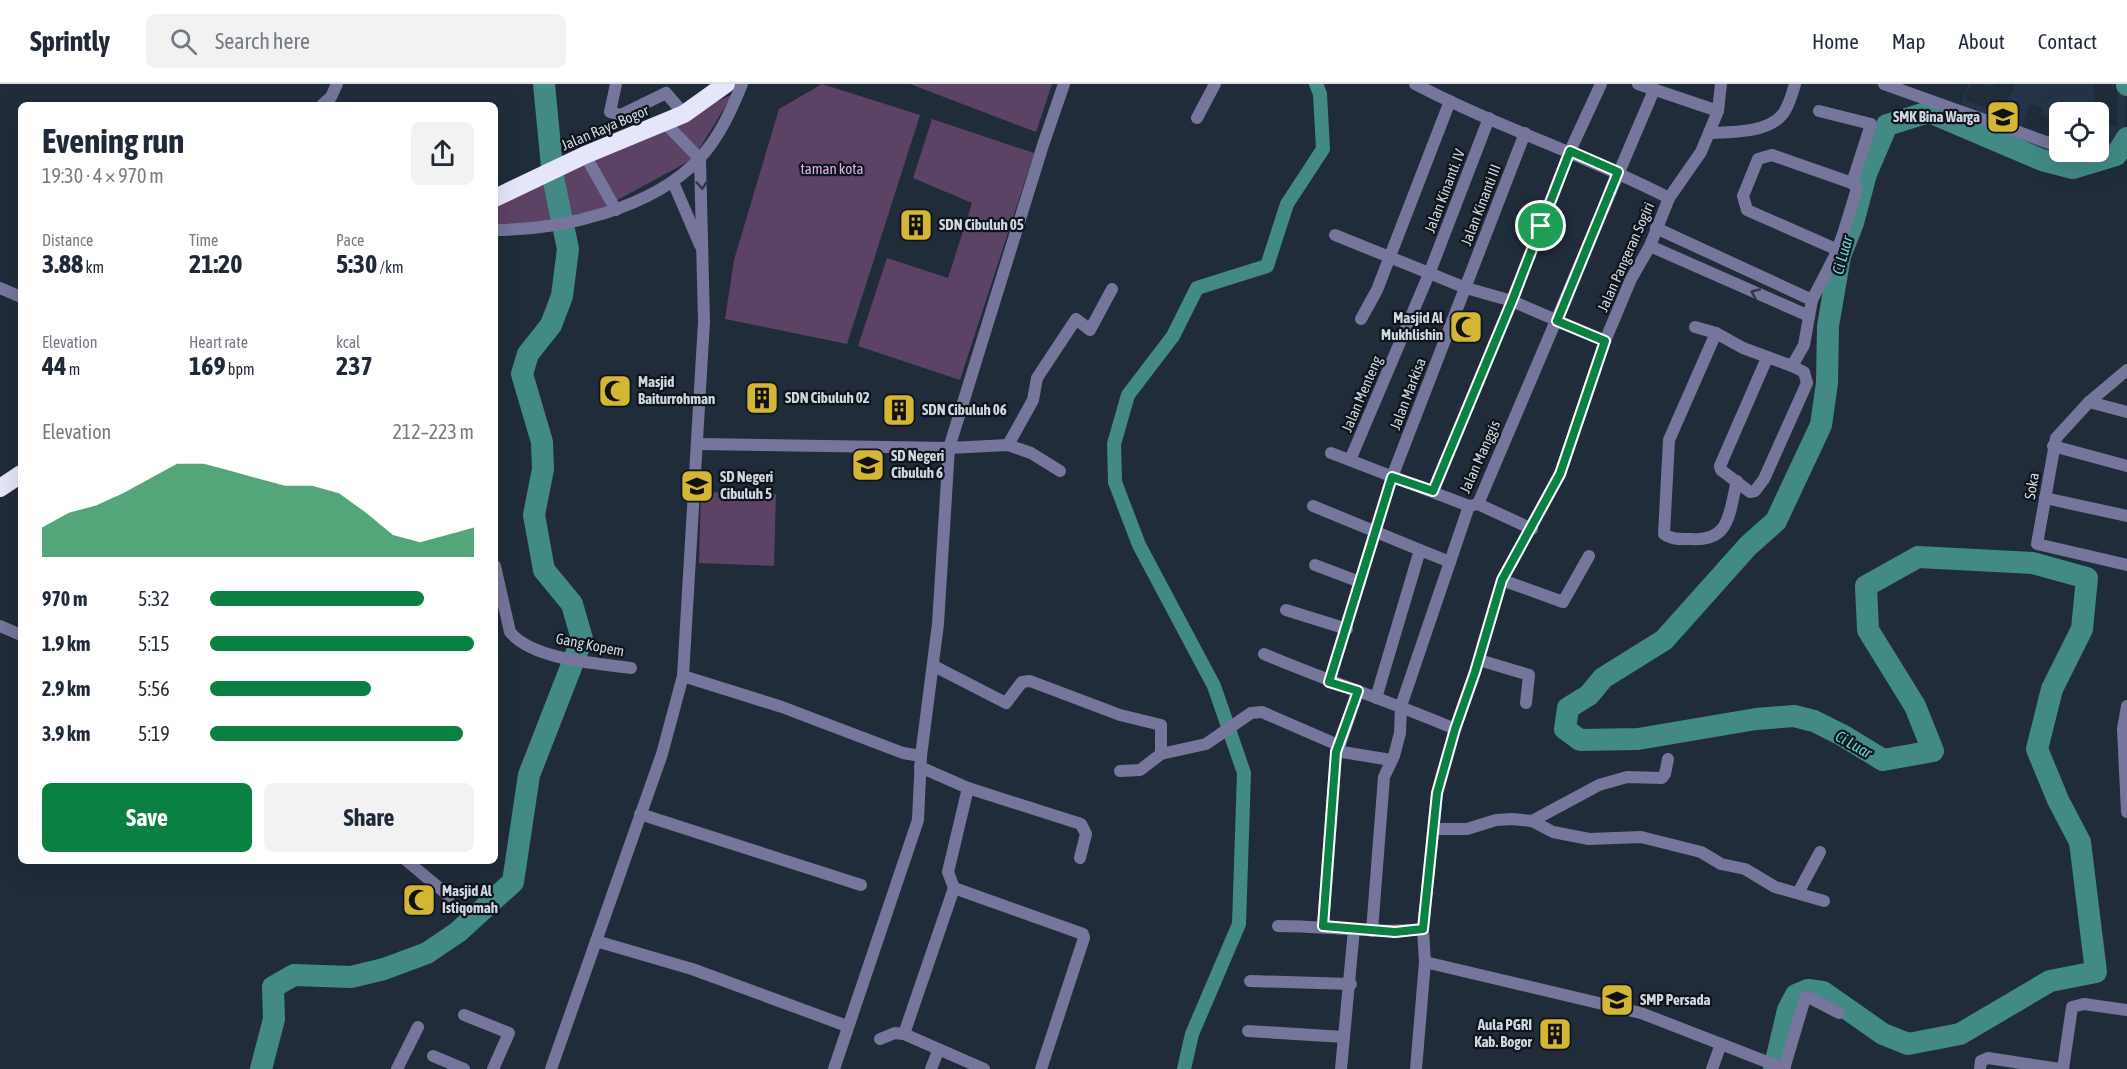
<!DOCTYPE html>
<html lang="en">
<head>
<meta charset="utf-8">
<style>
	body { margin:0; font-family:"Asap Condensed",sans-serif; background:#f2f2f3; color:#1f2937; height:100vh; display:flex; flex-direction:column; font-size:22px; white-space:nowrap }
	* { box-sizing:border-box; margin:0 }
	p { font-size:20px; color:#747a83 }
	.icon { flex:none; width:33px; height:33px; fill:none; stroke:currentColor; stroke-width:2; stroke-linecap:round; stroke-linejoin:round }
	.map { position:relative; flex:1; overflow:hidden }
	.sheet { position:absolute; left:18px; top:18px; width:480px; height:762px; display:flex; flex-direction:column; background:#fff; border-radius:9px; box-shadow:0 6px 24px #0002 }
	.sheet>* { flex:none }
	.buttons { position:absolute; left:2049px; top:18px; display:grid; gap:12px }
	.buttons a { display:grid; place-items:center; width:60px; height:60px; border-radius:9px; background:#fff; box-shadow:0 6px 24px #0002; font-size:30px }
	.pin { position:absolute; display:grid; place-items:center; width:51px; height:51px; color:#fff; margin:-26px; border:3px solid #fff; border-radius:50%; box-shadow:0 2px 6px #0007 }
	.round { display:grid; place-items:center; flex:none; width:63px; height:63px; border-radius:9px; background:#f2f2f3 }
	.summary { display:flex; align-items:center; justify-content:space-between; height:102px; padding:0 24px }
	h1 { font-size:33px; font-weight:700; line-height:45px }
	.metrics { display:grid; grid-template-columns:repeat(3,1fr); gap:9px; height:102px; padding:6px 24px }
	.metrics div { display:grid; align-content:center }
	.metrics b { font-size:26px; font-weight:700 }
	.metrics small { font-size:16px; font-weight:400 }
	.metrics p { font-size:16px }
	.chart { height:168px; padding:12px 24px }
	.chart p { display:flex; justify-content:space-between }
	.chart svg { width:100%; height:108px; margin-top:6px; fill:#0b8043; opacity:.7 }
	.primary-button { display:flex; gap:12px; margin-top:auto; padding:12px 24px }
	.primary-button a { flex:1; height:69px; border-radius:9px; background:#0b8043; color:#fff; font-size:24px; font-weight:700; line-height:69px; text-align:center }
	.primary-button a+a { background:#f2f2f3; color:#1f2937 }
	ul { padding:0 24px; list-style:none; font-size:20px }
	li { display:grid; grid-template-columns:96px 72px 1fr; align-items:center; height:45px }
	li i { height:15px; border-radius:8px; background:#0b8043 }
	header { display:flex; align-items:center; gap:36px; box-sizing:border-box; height:84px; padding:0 30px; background:#fff; border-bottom:2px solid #e0e1e3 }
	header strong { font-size:28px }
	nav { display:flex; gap:33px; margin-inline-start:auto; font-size:21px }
	.search { width:420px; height:54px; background:#f2f2f3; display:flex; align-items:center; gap:15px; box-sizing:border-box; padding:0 21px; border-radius:9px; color:#747a83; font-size:22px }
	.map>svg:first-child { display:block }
	.built { fill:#243448; fill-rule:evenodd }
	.green { fill:#5c4265 }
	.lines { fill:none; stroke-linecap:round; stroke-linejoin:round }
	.canal { stroke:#418a86; stroke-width:14 }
	.river { stroke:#418a86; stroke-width:22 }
	.minor { stroke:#76759c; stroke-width:12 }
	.highway { stroke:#e6e6fa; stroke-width:18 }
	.oneway { stroke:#323648 }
	.route-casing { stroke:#fff; stroke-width:12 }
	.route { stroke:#0b8043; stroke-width:8 }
	.labels { text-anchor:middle; stroke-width:4.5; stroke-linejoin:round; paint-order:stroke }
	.poi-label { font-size:15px; font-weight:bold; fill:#d0d8e2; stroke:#0e141a; text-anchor:start }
	.street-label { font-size:15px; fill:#d0d8e2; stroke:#0e141a }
	.park-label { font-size:15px; fill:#dfafef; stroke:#0e141a }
	.water-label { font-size:16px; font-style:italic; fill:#66d6d0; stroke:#0e141a }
</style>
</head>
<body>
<header>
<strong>Sprintly</strong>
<div class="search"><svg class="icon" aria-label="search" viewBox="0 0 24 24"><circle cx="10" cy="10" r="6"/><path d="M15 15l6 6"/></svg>Search here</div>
<nav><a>Home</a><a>Map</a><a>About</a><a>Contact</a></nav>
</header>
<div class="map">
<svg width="2127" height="985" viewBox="0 0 2127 985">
	<rect width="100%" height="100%" fill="#202c3a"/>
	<g class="built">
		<path d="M1968,0H1971L1965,16L2003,30L2010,10L1981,0H1994L1993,4L2011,10L2015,0H2094V28H2060L2059,36L2041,30L2035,48L2059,56V60L1959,25ZM2030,19L2043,24L2035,46L2022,42Z"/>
		<path d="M2117,0H2126L2125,46L2112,78L2082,68H2098L2103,52L2099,50V42H2117Z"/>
	</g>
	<g class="green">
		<path d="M822,0L920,31L847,260L725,235L734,176L779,25Z"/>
		<path d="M910,0H1052L1036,48Z"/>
		<path d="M733,10L693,75L599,126L522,142L495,144V118Z"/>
		<path d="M932,35L1034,69L960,296L858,262L887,174L948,194L972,119L913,94Z"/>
		<path d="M701,408L776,410L774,482L699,479Z"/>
	</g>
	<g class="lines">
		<path class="canal" d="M1184,985L1192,950L1239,840L1244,689L1214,602L1139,461L1115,398L1114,360L1128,311L1173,252L1197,204L1267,182L1287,120L1323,65L1320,10L1316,0"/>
		<g class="river">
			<path d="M2127,0V1"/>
			<path d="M261,985L274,935L273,903L294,891L351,893L384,885L427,869L458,848L513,798L529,691L582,555L572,520L544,486L534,431L543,385L542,358L522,290L528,270L551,241L562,212L568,165L553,93L544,0"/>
			<path d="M1774,985L1788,926L1796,911L1808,906L1823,908L1883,950L1908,960L1960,950L2050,897L2096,888L2080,758L2058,716L2037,665L2052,605L2082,545L2087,494L2033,479L1918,473L1866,502L1868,546L1915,622L1933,667L1883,676L1842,651L1814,637L1794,632L1756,635L1638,655L1580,656L1565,645L1568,624L1589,611L1603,594L1664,556L1748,462L1776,437L1821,341L1827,299L1828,242L1840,172L1853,139L1866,90L1887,41L1929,28L2042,76L2073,84L2116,71L2127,54"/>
		</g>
		<g class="minor">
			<path d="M616,0L610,28L621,31L666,9L684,30"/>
			<path d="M1415,0C1497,43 1586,71 1669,114"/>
			<path d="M1638,0L1718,27"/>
			<path d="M1884,0L2060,63"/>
			<path d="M322,21L331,13L337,0"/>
			<path d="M1197,34L1215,0"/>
			<path d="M1709,49C1730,48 1767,49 1782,31C1789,23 1792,10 1795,0"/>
			<path d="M2073,68L2090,74"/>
			<path d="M585,71L616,126"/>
			<path d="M673,98L700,161"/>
			<path d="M1656,144L1812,216"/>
			<path d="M495,146C561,146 652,125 699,75C719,54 731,27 742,0"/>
			<path d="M1335,151L1466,204L1512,217L1605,257"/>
			<path d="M1650,162L1809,232"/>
			<path d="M1838,166L1747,126L1743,112L1758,75L1772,71L1852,99"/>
			<path d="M0,204L21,213"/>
			<path d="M1361,235L1377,206L1450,17"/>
			<path d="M1695,243L1716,249L1743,264L1792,282"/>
			<path d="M1716,249L1669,356L1664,450C1672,456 1681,455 1691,455C1731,458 1729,428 1737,397"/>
			<path d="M1767,274L1720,382L1721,386L1750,408L1755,407L1764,395L1807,299L1804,288L1792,282L1804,261L1812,216L1838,166L1857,105L1852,99L1871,40L1819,27"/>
			<path d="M2127,286L2089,318L2056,354L2037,460L2127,481"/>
			<path d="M2089,318L2127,328"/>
			<path d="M698,360L949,364L1008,361L1031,369L1060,387"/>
			<path d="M1008,361L1033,316L1037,294L1076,235L1090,246L1112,205"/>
			<path d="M2053,362L2127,382"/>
			<path d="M1331,369L1469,422"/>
			<path d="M1350,376L1429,190L1489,34"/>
			<path d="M1433,407L1512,217L1570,67L1601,0"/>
			<path d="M2045,414L2127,432"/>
			<path d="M1478,420L1532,445"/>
			<path d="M1313,422L1420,466L1376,614"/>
			<path d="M1420,466L1450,478"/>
			<path d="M1315,481L1360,498"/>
			<path d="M495,482L510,548C533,576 597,579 631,584"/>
			<path d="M1502,496L1563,518L1589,472"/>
			<path d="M1286,526L1347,545"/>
			<path d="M0,542L21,551"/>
			<path d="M1264,570C1327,597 1392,618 1455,645"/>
			<path d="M1479,576L1529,591L1526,619"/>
			<path d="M934,582L1006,619L1022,598L1030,597L1120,631L1161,641V670"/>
			<path d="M683,592L782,623L903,669L921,672"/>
			<path d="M1329,598L1392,393L1525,49"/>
			<path d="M2127,622L2123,645L2127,728"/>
			<path d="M1336,667L1391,676"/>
			<path d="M920,683L968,704L1081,740L1086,750L1080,774"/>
			<path d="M1120,687L1140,686L1161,670L1206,660L1251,629L1262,628L1338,661"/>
			<path d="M968,704L948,788L954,804L1083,850L1084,854L1041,985"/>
			<path d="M640,730L861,801"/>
			<path d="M1532,737L1599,701L1627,693L1662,694L1665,690L1668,675"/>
			<path d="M1435,745H1467L1496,736L1512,735L1532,737L1553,748L1589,755L1641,753L1701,768L1721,780L1745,785L1775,803L1824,817"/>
			<path d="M407,777L449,812"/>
			<path d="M1798,809L1820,768"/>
			<path d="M1278,842C1327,842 1375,850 1423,845"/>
			<path d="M1323,842L1336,672L1358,607"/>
			<path d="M1372,847L1384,693L1394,672L1400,649L1401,622L1469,422L1478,420L1654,6"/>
			<path d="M596,857L692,885L847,942"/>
			<path d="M1425,878L1641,929L1785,985"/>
			<path d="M1250,897L1351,900"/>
			<path d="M464,931L509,949L493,985"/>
			<path d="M1248,947L1344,953"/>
			<path d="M904,950L954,804"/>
			<path d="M880,955L895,949L904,950L984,985"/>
			<path d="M433,972L464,985"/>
			<path d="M397,985L418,943"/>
			<path d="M551,985L662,670L683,592L704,238L700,75L665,39"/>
			<path d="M834,985L918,736L921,672L938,540L949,364L1043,61L1064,0"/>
			<path d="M931,985L938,967"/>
			<path d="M1341,985L1354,845"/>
			<path d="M1416,985L1425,878L1423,845L1437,709L1455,645L1475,588L1502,496L1560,390L1605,257L1631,195L1650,162L1669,114L1701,68L1718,27L1721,0"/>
			<path d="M1712,985L1721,960"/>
			<path d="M1784,985L1805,914L1808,913L1839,929"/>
			<path d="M1980,985L1981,977L1988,974L2060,985"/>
			<path d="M2063,985L2072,923L2084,920L2127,926"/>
		</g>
		<g class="highway">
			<path d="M495,114L585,71L684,30L726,0"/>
			<path d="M0,404L21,390"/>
		</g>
	</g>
	<defs><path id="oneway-chevron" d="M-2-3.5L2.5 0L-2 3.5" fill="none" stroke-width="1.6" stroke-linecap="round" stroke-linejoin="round" transform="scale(1.5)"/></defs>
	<g class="oneway">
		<use href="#oneway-chevron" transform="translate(702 101) rotate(86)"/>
		<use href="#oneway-chevron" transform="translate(1755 209) rotate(-156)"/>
	</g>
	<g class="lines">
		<g class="route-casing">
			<path id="route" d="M1570,67L1618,88L1557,237L1605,257L1560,390L1502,496L1475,588L1455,645L1437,709L1423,845L1395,848L1323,842L1336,668L1358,607L1329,598L1392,393L1433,407L1512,217Z"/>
		</g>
		<use href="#route" class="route"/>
	</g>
	<defs>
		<g id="school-square" transform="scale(1.725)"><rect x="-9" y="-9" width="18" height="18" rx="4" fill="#d4b635" stroke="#0e141a"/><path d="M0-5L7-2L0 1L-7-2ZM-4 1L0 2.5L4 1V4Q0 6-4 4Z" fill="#111"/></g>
		<g id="building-square" transform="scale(1.725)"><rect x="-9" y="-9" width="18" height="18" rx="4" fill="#d4b635" stroke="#0e141a"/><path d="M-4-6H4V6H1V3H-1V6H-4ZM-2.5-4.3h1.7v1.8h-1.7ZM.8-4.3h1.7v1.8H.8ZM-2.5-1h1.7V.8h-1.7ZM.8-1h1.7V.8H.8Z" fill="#111"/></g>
		<g id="mosque-square" transform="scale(1.725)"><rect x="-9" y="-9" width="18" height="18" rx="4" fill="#d4b635" stroke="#0e141a"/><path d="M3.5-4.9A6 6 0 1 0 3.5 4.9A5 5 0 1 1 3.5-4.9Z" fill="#111"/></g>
	</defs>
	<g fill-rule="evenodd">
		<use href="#school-square" x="2003" y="33"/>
		<use href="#building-square" x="916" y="141"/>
		<use href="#mosque-square" x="1466" y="243"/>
		<use href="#mosque-square" x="615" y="307"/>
		<use href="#building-square" x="762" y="314"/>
		<use href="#building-square" x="899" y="326"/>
		<use href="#school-square" x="868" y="381"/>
		<use href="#school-square" x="697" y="402"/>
		<use href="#mosque-square" x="419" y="816"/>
		<use href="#school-square" x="1617" y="916"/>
		<use href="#building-square" x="1555" y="950"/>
	</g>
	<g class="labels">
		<g class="poi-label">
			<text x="1980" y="38" text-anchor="end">SMK Bina Warga</text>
			<text x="939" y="146">SDN Cibuluh 05</text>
			<text x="1443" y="239" text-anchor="end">Masjid Al<tspan x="1443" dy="17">Mukhlishin</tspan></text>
			<text x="638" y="303">Masjid<tspan x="638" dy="17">Baiturrohman</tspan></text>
			<text x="785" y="319">SDN Cibuluh 02</text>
			<text x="922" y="331">SDN Cibuluh 06</text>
			<text x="891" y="377">SD Negeri<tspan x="891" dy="17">Cibuluh 6</tspan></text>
			<text x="720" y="398">SD Negeri<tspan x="720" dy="17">Cibuluh 5</tspan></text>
			<text x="442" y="812">Masjid Al<tspan x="442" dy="17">Istiqomah</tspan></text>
			<text x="1640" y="921">SMP Persada</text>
			<text x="1532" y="946" text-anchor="end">Aula PGRI<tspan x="1532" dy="17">Kab. Bogor</tspan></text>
		</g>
		<g class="street-label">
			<text transform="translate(605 44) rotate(-23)" y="5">Jalan Raya Bogor</text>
			<text transform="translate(1445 107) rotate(-69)" y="5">Jalan Kinanti. IV</text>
			<text transform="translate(1481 121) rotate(-69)" y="5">Jalan Kinanti III</text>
			<text transform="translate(1626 173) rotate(-66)" y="5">Jalan Pangeran Sogiri</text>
			<text transform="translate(1362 310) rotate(-67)" y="5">Jalan Menteng</text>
			<text transform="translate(1408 310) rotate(-69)" y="5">Jalan Markisa</text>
			<text transform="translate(1480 373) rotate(-66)" y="5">Jalan Manggis</text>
			<text transform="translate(2032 402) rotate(-81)" y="5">Soka</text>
			<text transform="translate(590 561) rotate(11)" y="5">Gang Kopem</text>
		</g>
		<g class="park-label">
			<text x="832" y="90">taman kota</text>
		</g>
		<g class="water-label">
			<text transform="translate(1842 171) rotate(-75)" y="6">Ci Luar</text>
			<text transform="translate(1854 660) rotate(30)" y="6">Ci Luar</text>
		</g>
	</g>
</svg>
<div class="buttons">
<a><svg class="icon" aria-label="locate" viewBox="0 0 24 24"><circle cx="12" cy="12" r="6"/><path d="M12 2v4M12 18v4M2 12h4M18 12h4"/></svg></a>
</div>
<div class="pin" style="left:1541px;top:142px;background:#1e9e55"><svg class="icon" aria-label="arrive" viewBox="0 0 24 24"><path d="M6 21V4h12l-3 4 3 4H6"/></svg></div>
<section class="sheet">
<div class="summary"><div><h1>Evening run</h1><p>19:30 · 4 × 970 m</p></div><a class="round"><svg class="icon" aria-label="share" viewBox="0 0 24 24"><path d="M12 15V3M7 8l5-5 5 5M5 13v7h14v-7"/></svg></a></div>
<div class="metrics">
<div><p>Distance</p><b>3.88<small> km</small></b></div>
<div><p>Time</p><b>21:20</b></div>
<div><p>Pace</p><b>5:30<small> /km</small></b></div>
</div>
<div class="metrics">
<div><p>Elevation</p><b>44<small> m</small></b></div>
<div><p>Heart rate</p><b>169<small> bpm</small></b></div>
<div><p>kcal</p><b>237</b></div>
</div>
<div class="chart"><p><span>Elevation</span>212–223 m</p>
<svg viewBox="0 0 160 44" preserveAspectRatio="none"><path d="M0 44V32L10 26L20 23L30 18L40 12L50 6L60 6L70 9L80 12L90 15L100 15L110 18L120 26L130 35L140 38L150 35L160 32V44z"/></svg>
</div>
<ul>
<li><b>970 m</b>5:32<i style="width:81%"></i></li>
<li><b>1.9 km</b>5:15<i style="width:100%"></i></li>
<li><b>2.9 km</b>5:56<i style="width:61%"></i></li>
<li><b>3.9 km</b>5:19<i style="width:96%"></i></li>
</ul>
<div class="primary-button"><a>Save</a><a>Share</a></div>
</section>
</div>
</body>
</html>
